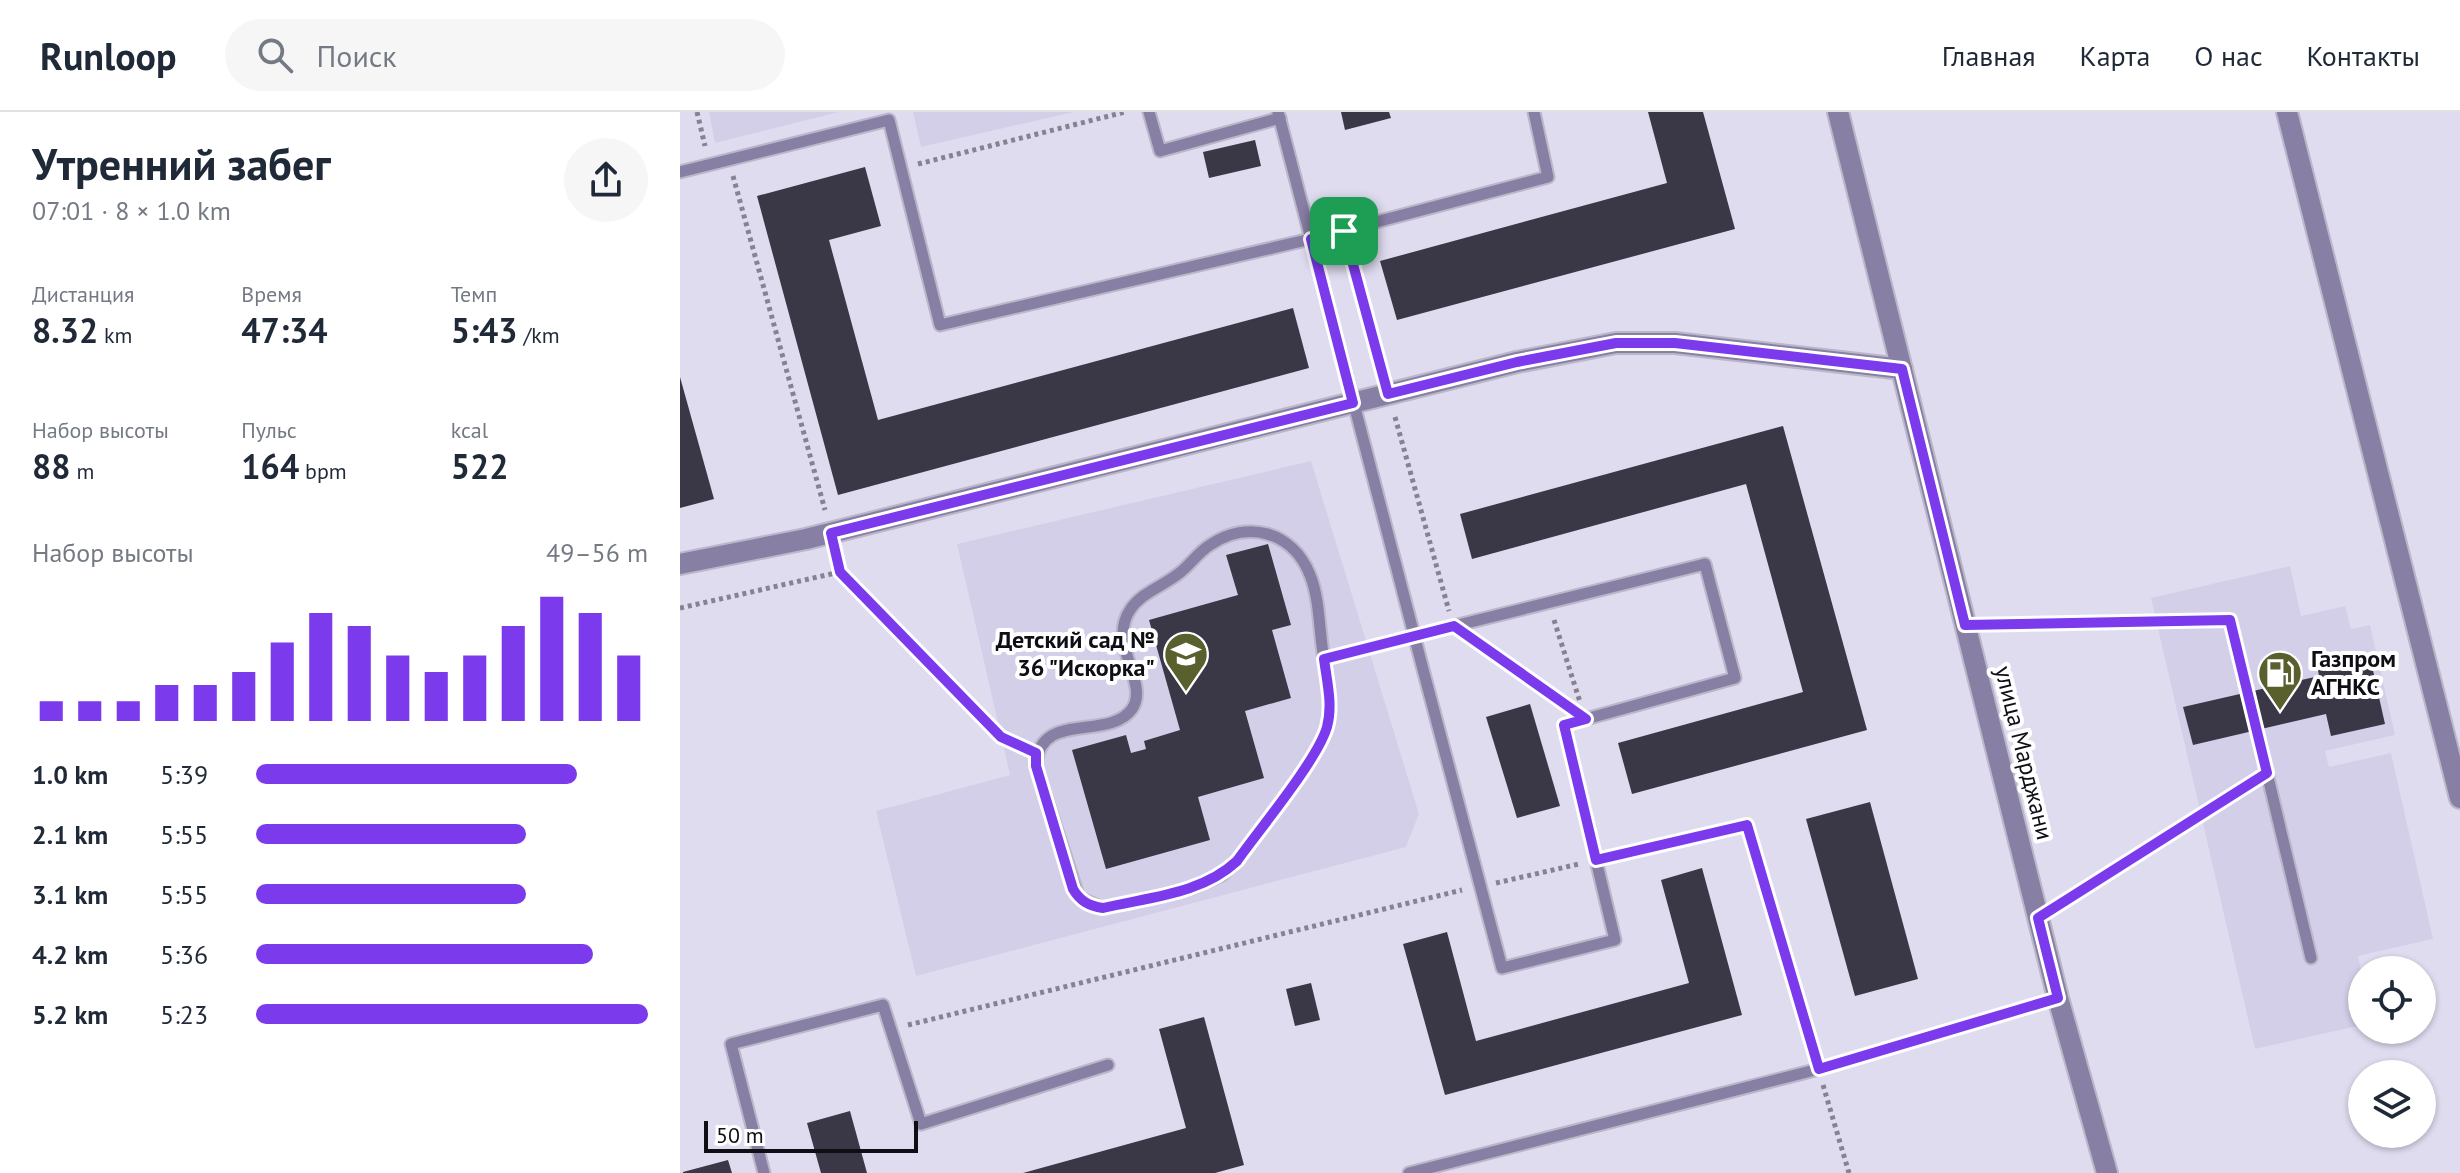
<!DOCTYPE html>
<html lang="ru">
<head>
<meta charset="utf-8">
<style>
	body { margin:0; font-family:"PT Sans",sans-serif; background:#f6f6f7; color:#1f2937; height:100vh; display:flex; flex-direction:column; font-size:30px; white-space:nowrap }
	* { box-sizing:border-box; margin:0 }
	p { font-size:26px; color:#747a83 }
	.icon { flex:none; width:44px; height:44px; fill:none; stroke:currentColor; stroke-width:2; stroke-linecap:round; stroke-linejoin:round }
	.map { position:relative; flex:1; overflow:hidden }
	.sheet { display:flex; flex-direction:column; background:#fff; width:680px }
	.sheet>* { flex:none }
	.controls { position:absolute; left:1668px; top:844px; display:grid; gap:16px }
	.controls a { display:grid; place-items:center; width:88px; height:88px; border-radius:50%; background:#fff; box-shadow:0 2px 6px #0004; font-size:40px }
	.scale { position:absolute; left:24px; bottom:20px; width:214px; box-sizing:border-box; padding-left:8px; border:4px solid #100e15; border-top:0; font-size:22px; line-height:28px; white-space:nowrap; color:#100e15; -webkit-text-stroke:6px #fff; paint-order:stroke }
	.pin { position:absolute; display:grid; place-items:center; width:68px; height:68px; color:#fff; margin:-34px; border-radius:16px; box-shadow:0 4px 12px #0006 }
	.round { display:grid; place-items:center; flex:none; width:84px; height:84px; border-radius:42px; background:#f6f6f7 }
	.summary { display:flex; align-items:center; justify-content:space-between; height:136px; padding:0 32px }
	h1 { font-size:44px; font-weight:700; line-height:60px }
	.metrics { display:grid; grid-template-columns:repeat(3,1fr); gap:12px; height:136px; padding:8px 32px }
	.metrics div { display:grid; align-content:center }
	.metrics b { font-size:34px; font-weight:700 }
	.metrics small { font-size:22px; font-weight:400 }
	.metrics p { font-size:22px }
	.chart { height:224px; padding:16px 32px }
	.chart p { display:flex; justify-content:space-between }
	.chart svg { width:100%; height:144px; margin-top:8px; stroke:#7c3aed; stroke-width:6 }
	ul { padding:0 32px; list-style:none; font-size:26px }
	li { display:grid; grid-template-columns:128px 96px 1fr; align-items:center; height:60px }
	li i { height:20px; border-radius:10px; background:#7c3aed }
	header { display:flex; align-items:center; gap:48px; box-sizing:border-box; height:112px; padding:0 40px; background:#fff; border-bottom:2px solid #e0e1e3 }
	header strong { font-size:38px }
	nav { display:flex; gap:44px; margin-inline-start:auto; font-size:28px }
	.search { width:560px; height:72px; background:#f6f6f7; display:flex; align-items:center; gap:20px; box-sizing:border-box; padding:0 28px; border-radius:44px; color:#747a83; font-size:30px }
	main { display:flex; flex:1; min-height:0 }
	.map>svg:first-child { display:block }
	.built { fill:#d4cfe9 }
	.building { fill:#3a3746 }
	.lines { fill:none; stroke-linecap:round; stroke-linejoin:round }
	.service-casing { stroke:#bbb7c9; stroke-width:15 }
	.minor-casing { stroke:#bbb7c9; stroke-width:24 }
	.tertiary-casing { stroke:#bbb7c9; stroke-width:24 }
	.path { stroke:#858291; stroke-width:5; stroke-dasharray:4 4; stroke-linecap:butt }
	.service { stroke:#887fa5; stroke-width:11 }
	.minor { stroke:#887fa5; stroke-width:20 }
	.tertiary { stroke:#887fa5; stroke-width:20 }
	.route-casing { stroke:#fff; stroke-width:16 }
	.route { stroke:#7c3aed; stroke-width:10 }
	.labels { text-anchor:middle; stroke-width:8; stroke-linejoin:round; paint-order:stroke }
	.poi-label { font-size:24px; font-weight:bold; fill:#100e15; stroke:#fff; text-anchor:end }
	.street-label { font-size:24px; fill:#100e15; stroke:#fff }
</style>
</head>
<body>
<header>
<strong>Runloop</strong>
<div class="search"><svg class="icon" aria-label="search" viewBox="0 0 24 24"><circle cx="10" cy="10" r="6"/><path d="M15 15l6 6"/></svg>Поиск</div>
<nav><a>Главная</a><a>Карта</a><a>О нас</a><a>Контакты</a></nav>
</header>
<main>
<section class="sheet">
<div class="summary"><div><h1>Утренний забег</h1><p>07:01 · 8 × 1.0 km</p></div><a class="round"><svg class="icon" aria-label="share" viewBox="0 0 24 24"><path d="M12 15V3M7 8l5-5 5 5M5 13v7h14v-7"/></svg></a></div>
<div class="metrics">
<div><p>Дистанция</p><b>8.32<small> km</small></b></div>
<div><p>Время</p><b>47:34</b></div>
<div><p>Темп</p><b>5:43<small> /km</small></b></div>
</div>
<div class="metrics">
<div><p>Набор высоты</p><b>88<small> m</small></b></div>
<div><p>Пульс</p><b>164<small> bpm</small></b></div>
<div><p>kcal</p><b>522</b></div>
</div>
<div class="chart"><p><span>Набор высоты</span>49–56 m</p>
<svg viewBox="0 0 160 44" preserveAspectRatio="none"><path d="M5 44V38M15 44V38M25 44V38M35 44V33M45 44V33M55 44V29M65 44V20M75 44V11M85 44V15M95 44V24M105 44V29M115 44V24M125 44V15M135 44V6M145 44V11M155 44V24"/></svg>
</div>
<ul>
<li><b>1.0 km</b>5:39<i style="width:82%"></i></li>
<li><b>2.1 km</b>5:55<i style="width:69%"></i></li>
<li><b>3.1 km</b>5:55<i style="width:69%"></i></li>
<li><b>4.2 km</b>5:36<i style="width:86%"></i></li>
<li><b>5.2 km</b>5:23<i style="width:100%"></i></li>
</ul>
</section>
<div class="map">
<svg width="1780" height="1061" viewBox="0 0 1780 1061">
	<rect width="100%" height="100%" fill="#e0dcf0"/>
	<g class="built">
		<path d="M29,0H159L35,31Z"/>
		<path d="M233,0H394L241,35Z"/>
		<path d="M631,349L739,702L726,735L236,864L196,699L330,663L277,432Z"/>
		<path d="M1610,454L1621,504L1665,494L1671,517L1690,513L1715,623L1645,639L1649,655L1711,641L1753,827L1678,844L1682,863V913L1575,937L1471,486Z"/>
	</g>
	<g class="building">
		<path d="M661,0H709L711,6L665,18Z"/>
		<path d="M968,0H1023L1055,117L717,208L700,149L987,71Z"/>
		<path d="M575,28L581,54L529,66L523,40Z"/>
		<path d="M185,55L201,114L149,128L198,308L613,196L629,256L158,383L77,84Z"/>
		<path d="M0,265L34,387L0,396Z"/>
		<path d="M1103,314L1187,618L952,682L938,631L1123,580L1066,372L792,447L780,402Z"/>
		<path d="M588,432L611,513L592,518L611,586L565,599L584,666L518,685L530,728L426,757L392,638L446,623L451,641L466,637L464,629L500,618L469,508L558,483L546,443Z"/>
		<path d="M1690,545L1705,612L1651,624L1646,602L1513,633L1503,595L1639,564L1638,558Z"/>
		<path d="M850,592L880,694L837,706L806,605Z"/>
		<path d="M1190,690L1238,867L1175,884L1126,707Z"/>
		<path d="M1022,756L1062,903L765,983L723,832L767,820L796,929L1009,871L981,768Z"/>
		<path d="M631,871L640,908L615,914L606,877Z"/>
		<path d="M524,905L564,1053L535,1061H343L506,1016L479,917Z"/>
		<path d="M170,999L187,1061H141L127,1011Z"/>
		<path d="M48,1048L52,1061H3V1060Z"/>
	</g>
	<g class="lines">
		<g class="service-casing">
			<g id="service">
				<path d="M469,0L480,39L600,6"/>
				<path d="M598,0C672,286 746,571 822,856L935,828L884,613L1055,566L1025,452L774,514L644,547C647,570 653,593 647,615C638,647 579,718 557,749L542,763L513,776L423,796L399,786L356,654C359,597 428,630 452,597C470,571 427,532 450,498C462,479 487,473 503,458C512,450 520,439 530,433C568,407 613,420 630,463C640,487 639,521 644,547"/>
				<path d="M0,60L209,8L260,213L631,127L868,65L854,0"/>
				<path d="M1285,513L1550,508L1587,661L1358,806"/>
				<path d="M1587,661L1631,846"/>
				<path d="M916,748L1067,713L1139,957L1378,886"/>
				<path d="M84,1061L51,932L203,893L241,1012L428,953"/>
				<path d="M729,1061L1139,957"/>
			</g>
		</g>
		<g class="minor-casing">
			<g id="minor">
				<path d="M1607,0L1780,686"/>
				<path d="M0,452L126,427L837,250L936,231H995L1222,257"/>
			</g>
		</g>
		<g class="tertiary-casing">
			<path id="tertiary" d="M1158,0L1378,886L1427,1061"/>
		</g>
		<g class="path">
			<path d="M17,0L25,34"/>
			<path d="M238,52L445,0"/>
			<path d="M53,64L145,398"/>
			<path d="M668,135L702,260"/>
			<path d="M715,305L769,499"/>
			<path d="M160,460L321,625L341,634"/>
			<path d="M0,496L160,460L156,442"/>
			<path d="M874,508L900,590"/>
			<path d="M795,529L885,592"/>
			<path d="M816,771L899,752"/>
			<path d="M228,913L782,778"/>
			<path d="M1143,973L1169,1061"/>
		</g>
		<use href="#service" class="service"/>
		<use href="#minor" class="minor"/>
		<use href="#tertiary" class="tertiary"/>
	</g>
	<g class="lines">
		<g class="route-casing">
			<path id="route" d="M664,119L708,282L837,250L936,231H995L1222,257L1285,513L1550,508L1587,661L1358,806L1378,886L1139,957L1067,713L916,748L884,613L906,607L774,514L644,547C647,570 653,593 647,615C638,647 579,718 557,749C522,782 469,785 423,796C409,794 400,789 393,777L356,654V641L321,625L160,460L151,421L673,291L631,127Z"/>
		</g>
		<use href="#route" class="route"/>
	</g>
	<defs>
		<g id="school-pin" transform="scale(2.3)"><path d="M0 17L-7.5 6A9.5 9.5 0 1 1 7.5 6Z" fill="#595f2d" stroke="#fff"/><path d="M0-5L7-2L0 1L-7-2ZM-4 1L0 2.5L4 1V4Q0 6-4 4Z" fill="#fff"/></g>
		<g id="fuel-pin" transform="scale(2.3)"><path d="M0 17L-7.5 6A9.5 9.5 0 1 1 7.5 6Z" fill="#595f2d" stroke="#fff"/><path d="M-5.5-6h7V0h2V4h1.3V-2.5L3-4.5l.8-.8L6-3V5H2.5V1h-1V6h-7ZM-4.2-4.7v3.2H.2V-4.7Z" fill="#fff"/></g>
	</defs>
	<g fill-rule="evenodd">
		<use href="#school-pin" x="506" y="542"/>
		<use href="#fuel-pin" x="1600" y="561"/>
	</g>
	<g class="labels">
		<g class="poi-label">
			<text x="475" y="536">Детский сад №<tspan x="475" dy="28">36 "Искорка"</tspan></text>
			<text x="1631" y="555" text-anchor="start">Газпром<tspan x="1631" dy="28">АГНКС</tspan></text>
		</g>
		<g class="street-label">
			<text transform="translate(1344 641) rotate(76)" y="8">улица Марджани</text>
		</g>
	</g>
</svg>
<div class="controls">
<a><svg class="icon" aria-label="locate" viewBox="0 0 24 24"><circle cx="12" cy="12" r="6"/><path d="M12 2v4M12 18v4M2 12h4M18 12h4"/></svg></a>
<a><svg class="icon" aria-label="layers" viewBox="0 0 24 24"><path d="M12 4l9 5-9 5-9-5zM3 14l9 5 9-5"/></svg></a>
</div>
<div class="scale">50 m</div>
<div class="pin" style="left:664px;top:119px;background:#1e9e55"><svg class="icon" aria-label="arrive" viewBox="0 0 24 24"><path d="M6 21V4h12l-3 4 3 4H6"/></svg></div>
</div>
</main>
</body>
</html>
